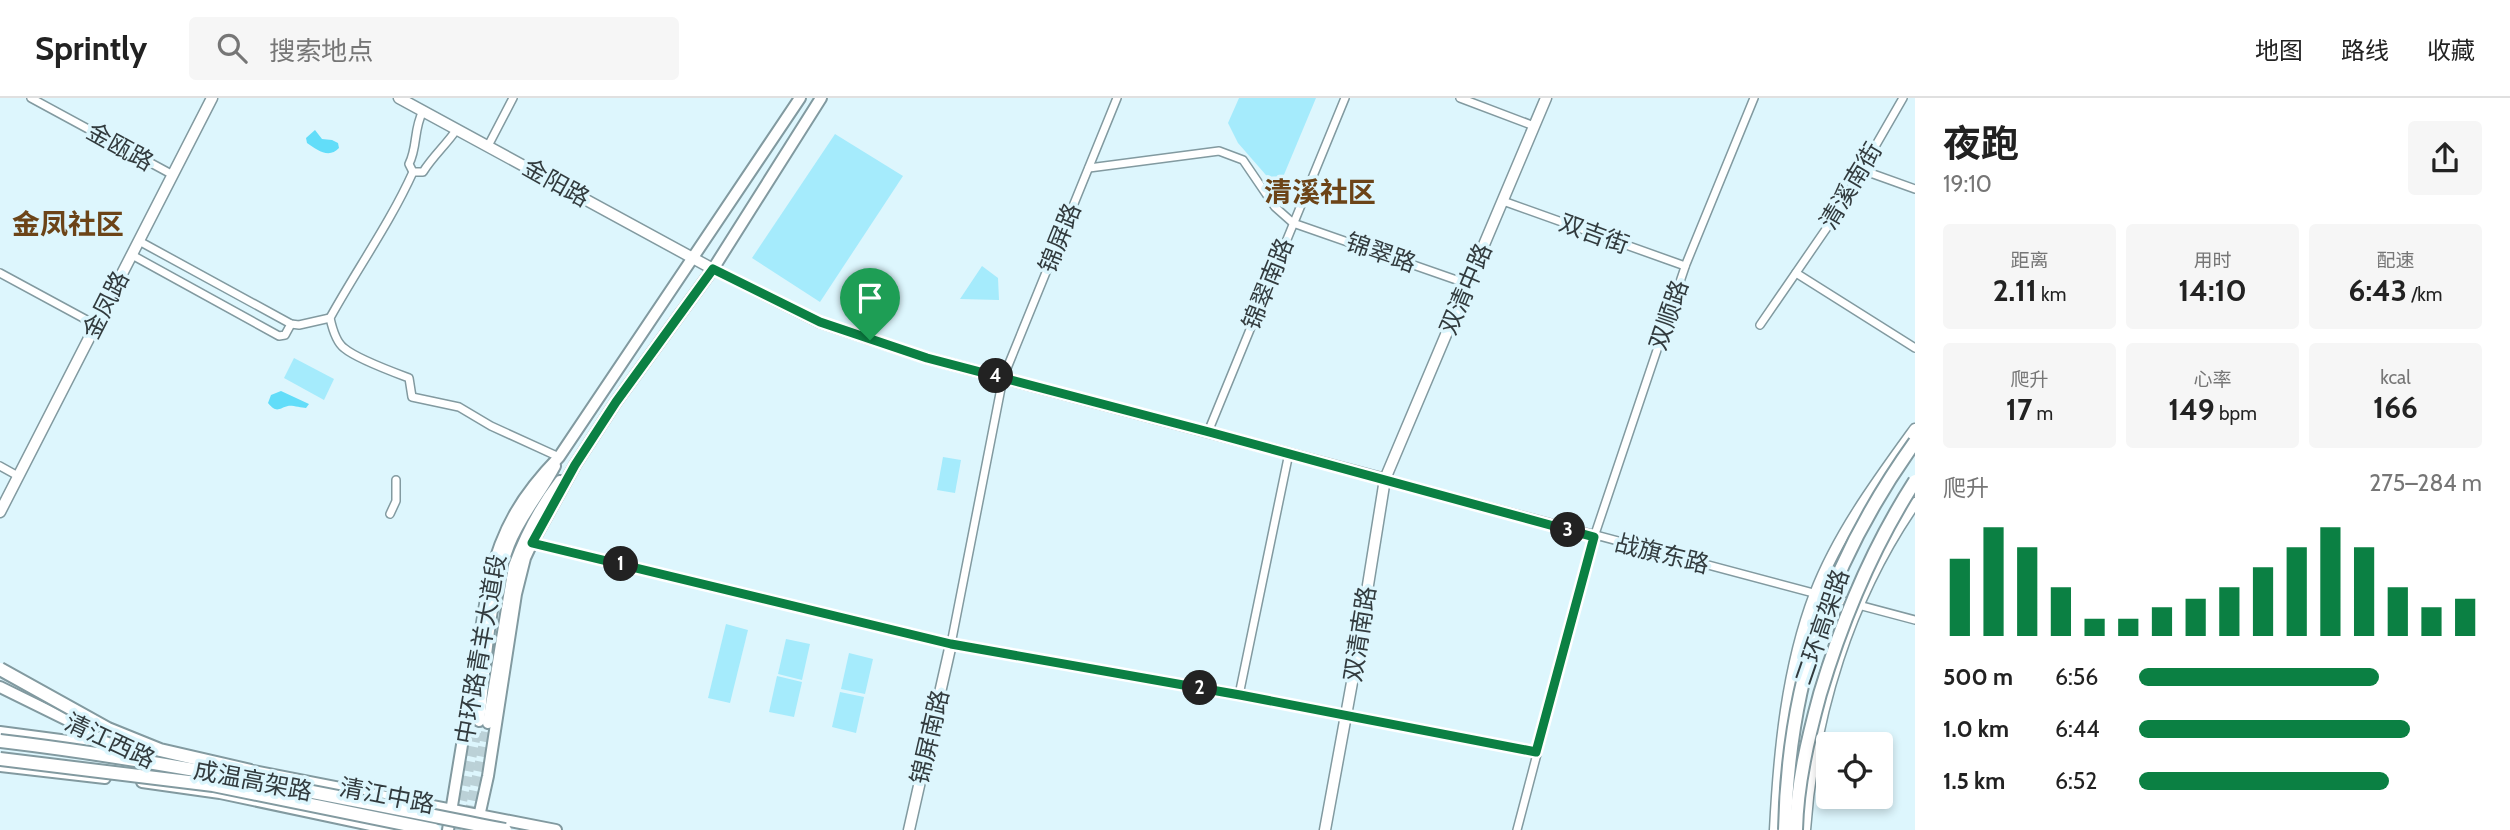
<!DOCTYPE html>
<html lang="zh">
<head>
<meta charset="utf-8">
<style>
	body { margin:0; font-family:Cabin,"Noto Sans SC",sans-serif; background:#f6f6f6; color:#222; height:100vh; display:flex; flex-direction:column; font-size:26px; white-space:nowrap }
	* { box-sizing:border-box; margin:0 }
	p { font-size:23px; color:#767676 }
	.icon { flex:none; width:38px; height:38px; fill:none; stroke:currentColor; stroke-width:2; stroke-linecap:round; stroke-linejoin:round }
	.map { position:relative; flex:1; overflow:hidden }
	.sheet { display:flex; flex-direction:column; background:#fff; width:595px }
	.sheet>* { flex:none }
	.controls { position:absolute; left:1816px; top:634px; display:grid; gap:14px }
	.controls a { display:grid; place-items:center; width:77px; height:77px; border-radius:7px; background:#fff; box-shadow:0 4px 10px #0003; font-size:35px }
	.pin { position:absolute; display:grid; place-items:center; width:60px; height:60px; color:#fff; margin:-72px -30px; border-radius:50% 50% 50% 0; rotate:-45deg; box-shadow:0 0 7px #0007 }
	.pin .icon { rotate:45deg }
	.km { position:absolute; width:35px; height:35px; margin:-18px; border-radius:50%; background:#222; color:#fff; font-size:19px; line-height:35px; text-align:center }
	.round { display:grid; place-items:center; flex:none; width:74px; height:74px; border-radius:7px; background:#f6f6f6 }
	.summary { display:flex; align-items:center; justify-content:space-between; height:119px; padding:0 28px }
	h1 { font-size:38px; font-weight:700; line-height:52px }
	.metrics { display:grid; grid-template-columns:repeat(3,1fr); gap:10px; height:119px; padding:7px 28px }
	.metrics div { display:grid; align-content:center; border-radius:7px; background:#f6f6f6; text-align:center }
	.metrics b { font-size:30px; font-weight:700 }
	.metrics small { font-size:19px; font-weight:400 }
	.metrics p { font-size:19px }
	.chart { height:196px; padding:14px 28px }
	.chart p { display:flex; justify-content:space-between }
	.chart svg { width:100%; height:126px; margin-top:7px; stroke:#0b8043; stroke-width:6 }
	ul { padding:0 28px; list-style:none; font-size:23px }
	li { display:grid; grid-template-columns:112px 84px 1fr; align-items:center; height:52px }
	li i { height:18px; border-radius:9px; background:#0b8043 }
	header { display:flex; align-items:center; gap:42px; box-sizing:border-box; height:98px; padding:0 35px; background:#fff; border-bottom:2px solid #e0e0e0 }
	header strong { font-size:33px }
	nav { display:flex; gap:38px; margin-inline-start:auto; font-size:24px }
	.search { width:490px; height:63px; background:#f6f6f6; display:flex; align-items:center; gap:18px; box-sizing:border-box; padding:0 24px; border-radius:7px; color:#767676; font-size:26px }
	main { display:flex; flex:1; min-height:0 }
	.map>svg:first-child { display:block }
	.green { fill:#a5ebfc }
	.water { fill:#62ddf9 }
	.lines { fill:none; stroke-linecap:round; stroke-linejoin:round }
	.primary-tunnel { stroke:#bbd1d7; stroke-width:10; stroke-dasharray:10 5; stroke-linecap:butt }
	.street-casing { stroke:#829aa0; stroke-width:10 }
	.secondary-casing { stroke:#829aa0; stroke-width:13 }
	.primary-casing { stroke:#829aa0; stroke-width:14 }
	.street { stroke:#fff; stroke-width:7 }
	.secondary { stroke:#fff; stroke-width:10 }
	.primary { stroke:#fff; stroke-width:10 }
	.highway-bridge-casing { stroke:#829aa0; stroke-width:16; stroke-linecap:butt }
	.highway-bridge { stroke:#fff; stroke-width:12 }
	.route-casing { stroke:#fff; stroke-width:14 }
	.route { stroke:#0b8043; stroke-width:9 }
	.labels { text-anchor:middle; stroke-width:7; stroke-linejoin:round; paint-order:stroke }
	.street-label { font-size:24px; fill:#323b3e; stroke:#ddf6fd }
	.quarter-label { font-size:28px; font-weight:bold; fill:#6c4418; stroke:#ddf6fd }
</style>
</head>
<body>
<header>
<strong>Sprintly</strong>
<div class="search"><svg class="icon" aria-label="search" viewBox="0 0 24 24"><circle cx="10" cy="10" r="6"/><path d="M15 15l6 6"/></svg>搜索地点</div>
<nav><a>地图</a><a>路线</a><a>收藏</a></nav>
</header>
<main>
<div class="map">
<svg width="1915" height="732" viewBox="0 0 1915 732">
	<rect width="100%" height="100%" fill="#ddf6fd"/>
	<g class="green">
		<path d="M1239,0H1316L1278,91L1238,45L1228,25Z"/>
		<path d="M835,36L903,78L820,204L752,160Z"/>
		<path d="M982,168L998,180L999,202L960,201Z"/>
		<path d="M294,260L334,281L324,302L284,280Z"/>
		<path d="M943,359L961,362L955,395L937,392Z"/>
		<path d="M726,526L748,532L730,605L708,600Z"/>
		<path d="M786,541L810,546L802,582L778,576Z"/>
		<path d="M849,555L873,561L865,596L841,591Z"/>
		<path d="M777,578L802,584L794,619L769,614Z"/>
		<path d="M840,594L864,599L856,635L832,629Z"/>
	</g>
	<g class="water">
		<path d="M315,32L322,41L332,42L338,45L339,50C329,61 317,52 307,45L306,40Z"/>
		<path d="M281,293L309,306L306,310C301,310 292,307 288,308C279,310 277,316 268,305L271,297Z"/>
	</g>
	<g class="lines">
		<g class="primary-tunnel">
			<path d="M456,732L479,623"/>
			<path d="M466,732L488,625"/>
		</g>
		<g class="street-casing">
			<g id="street">
				<path d="M31,0L173,77"/>
				<path d="M1460,0L1534,28"/>
				<path d="M423,13C413,32 418,48 409,66L413,74C390,125 357,171 330,220C332,229 336,244 344,250C357,261 393,274 409,280L412,299L459,309L491,328L559,359"/>
				<path d="M488,48L513,0"/>
				<path d="M1089,70L1219,53L1243,62L1275,109L1293,125L1468,186"/>
				<path d="M1862,72L1915,91"/>
				<path d="M413,74H423C433,58 446,47 457,31"/>
				<path d="M1503,103L1685,168"/>
				<path d="M139,143L291,226L299,227L330,220"/>
				<path d="M132,157L279,238L285,237L291,226"/>
				<path d="M0,175L96,227"/>
				<path d="M1796,175L1915,250"/>
				<path d="M1760,227L1835,118L1903,0"/>
				<path d="M1208,334L1345,0"/>
				<path d="M0,368L18,378"/>
				<path d="M1385,381L1915,522"/>
				<path d="M390,416L396,403V382"/>
				<path d="M532,445L951,546L1239,597L1536,654"/>
				<path d="M951,546L1003,280L1117,0"/>
				<path d="M1239,597L1289,355"/>
				<path d="M1517,732L1594,439L1686,166L1754,0"/>
			</g>
		</g>
		<g class="secondary-casing">
			<g id="secondary">
				<path d="M399,0L713,171L819,224L927,260L1385,381"/>
				<path d="M0,414L212,0"/>
				<path d="M909,732L951,546"/>
				<path d="M1325,732L1355,568L1385,381L1546,0"/>
				<path d="M1775,732C1779,653 1787,570 1815,496C1838,436 1878,382 1915,331"/>
				<path d="M1805,732C1813,617 1849,500 1915,405"/>
			</g>
		</g>
		<g class="primary-casing">
			<g id="primary">
				<path d="M0,589L114,645"/>
				<path d="M479,623C486,565 488,502 509,447C520,418 541,395 555,368"/>
				<path d="M488,625L514,468C525,438 540,409 560,383"/>
				<path d="M0,634L159,655"/>
				<path d="M0,668L105,680"/>
				<path d="M243,671L556,732"/>
				<path d="M142,684L220,695L394,732"/>
				<path d="M448,732L489,483C502,430 522,397 559,359L800,0"/>
				<path d="M476,732L488,678L516,496L525,460L532,445L575,367L616,304L713,171L821,0"/>
			</g>
		</g>
		<use href="#street" class="street"/>
		<use href="#secondary" class="secondary"/>
		<use href="#primary" class="primary"/>
		<g class="highway-bridge-casing">
			<g id="highway-bridge">
				<path d="M0,571L108,631L160,652L251,673"/>
				<path d="M0,643C170,663 337,699 505,732"/>
				<path d="M0,661L213,687L434,732"/>
				<path d="M1785,732C1788,584 1829,464 1915,344"/>
				<path d="M1796,732C1797,686 1808,640 1820,596C1843,519 1872,450 1915,383"/>
			</g>
		</g>
		<use href="#highway-bridge" class="highway-bridge"/>
	</g>
	<g class="lines">
		<g class="route-casing">
			<path id="route" d="M713,171L820,224L927,260L1209,334L1594,439L1536,654L1240,597L951,546L532,445L575,367L616,304Z"/>
		</g>
		<use href="#route" class="route"/>
	</g>
	<g class="labels">
		<g class="street-label">
			<text transform="translate(120 49) rotate(29)" y="8">金瓯路</text>
			<text transform="translate(556 85) rotate(29)" y="8">金阳路</text>
			<text transform="translate(1851 88) rotate(-59)" y="8">清溪南街</text>
			<text transform="translate(1594 136) rotate(20)" y="8">双吉街</text>
			<text transform="translate(1060 140) rotate(-68)" y="8">锦屏路</text>
			<text transform="translate(1381 155) rotate(19)" y="8">锦翠路</text>
			<text transform="translate(1268 186) rotate(-68)" y="8">锦翠南路</text>
			<text transform="translate(1466 191) rotate(-67)" y="8">双清中路</text>
			<text transform="translate(106 207) rotate(-63)" y="8">金凤路</text>
			<text transform="translate(1669 217) rotate(-71)" y="8">双顺路</text>
			<text transform="translate(1662 456) rotate(14)" y="8">战旗东路</text>
			<text transform="translate(1822 529) rotate(-71)" y="8">二环高架路</text>
			<text transform="translate(1360 536) rotate(-81)" y="8">双清南路</text>
			<text transform="translate(481 551) rotate(-80)" y="8">中环路青羊大道段</text>
			<text transform="translate(930 639) rotate(-77)" y="8">锦屏南路</text>
			<text transform="translate(110 643) rotate(25)" y="8">清江西路</text>
			<text transform="translate(253 683) rotate(11)" y="8">成温高架路</text>
			<text transform="translate(387 698) rotate(11)" y="8">清江中路</text>
		</g>
		<g class="quarter-label">
			<text x="1320" y="104">清溪社区</text>
			<text x="68" y="136">金凤社区</text>
		</g>
	</g>
</svg>
<div class="controls">
<a><svg class="icon" aria-label="locate" viewBox="0 0 24 24"><circle cx="12" cy="12" r="6"/><path d="M12 2v4M12 18v4M2 12h4M18 12h4"/></svg></a>
</div>
<div class="pin" style="left:870px;top:242px;background:#1e9e55"><svg class="icon" aria-label="arrive" viewBox="0 0 24 24"><path d="M6 21V4h12l-3 4 3 4H6"/></svg></div>
<b class="km" style="left:621px;top:466px">1</b>
<b class="km" style="left:1200px;top:590px">2</b>
<b class="km" style="left:1568px;top:432px">3</b>
<b class="km" style="left:996px;top:278px">4</b>
</div>
<section class="sheet">
<div class="summary"><div><h1>夜跑</h1><p>19:10</p></div><a class="round"><svg class="icon" aria-label="share" viewBox="0 0 24 24"><path d="M12 15V3M7 8l5-5 5 5M5 13v7h14v-7"/></svg></a></div>
<div class="metrics">
<div><p>距离</p><b>2.11<small> km</small></b></div>
<div><p>用时</p><b>14:10</b></div>
<div><p>配速</p><b>6:43<small> /km</small></b></div>
</div>
<div class="metrics">
<div><p>爬升</p><b>17<small> m</small></b></div>
<div><p>心率</p><b>149<small> bpm</small></b></div>
<div><p>kcal</p><b>166</b></div>
</div>
<div class="chart"><p><span>爬升</span>275–284 m</p>
<svg viewBox="0 0 160 44" preserveAspectRatio="none"><path d="M5 44V17M15 44V6M25 44V13M35 44V27M45 44V38M55 44V38M65 44V34M75 44V31M85 44V27M95 44V20M105 44V13M115 44V6M125 44V13M135 44V27M145 44V34M155 44V31"/></svg>
</div>
<ul>
<li><b>500 m</b>6:56<i style="width:70%"></i></li>
<li><b>1.0 km</b>6:44<i style="width:79%"></i></li>
<li><b>1.5 km</b>6:52<i style="width:73%"></i></li>
</ul>
</section>
</main>
</body>
</html>
